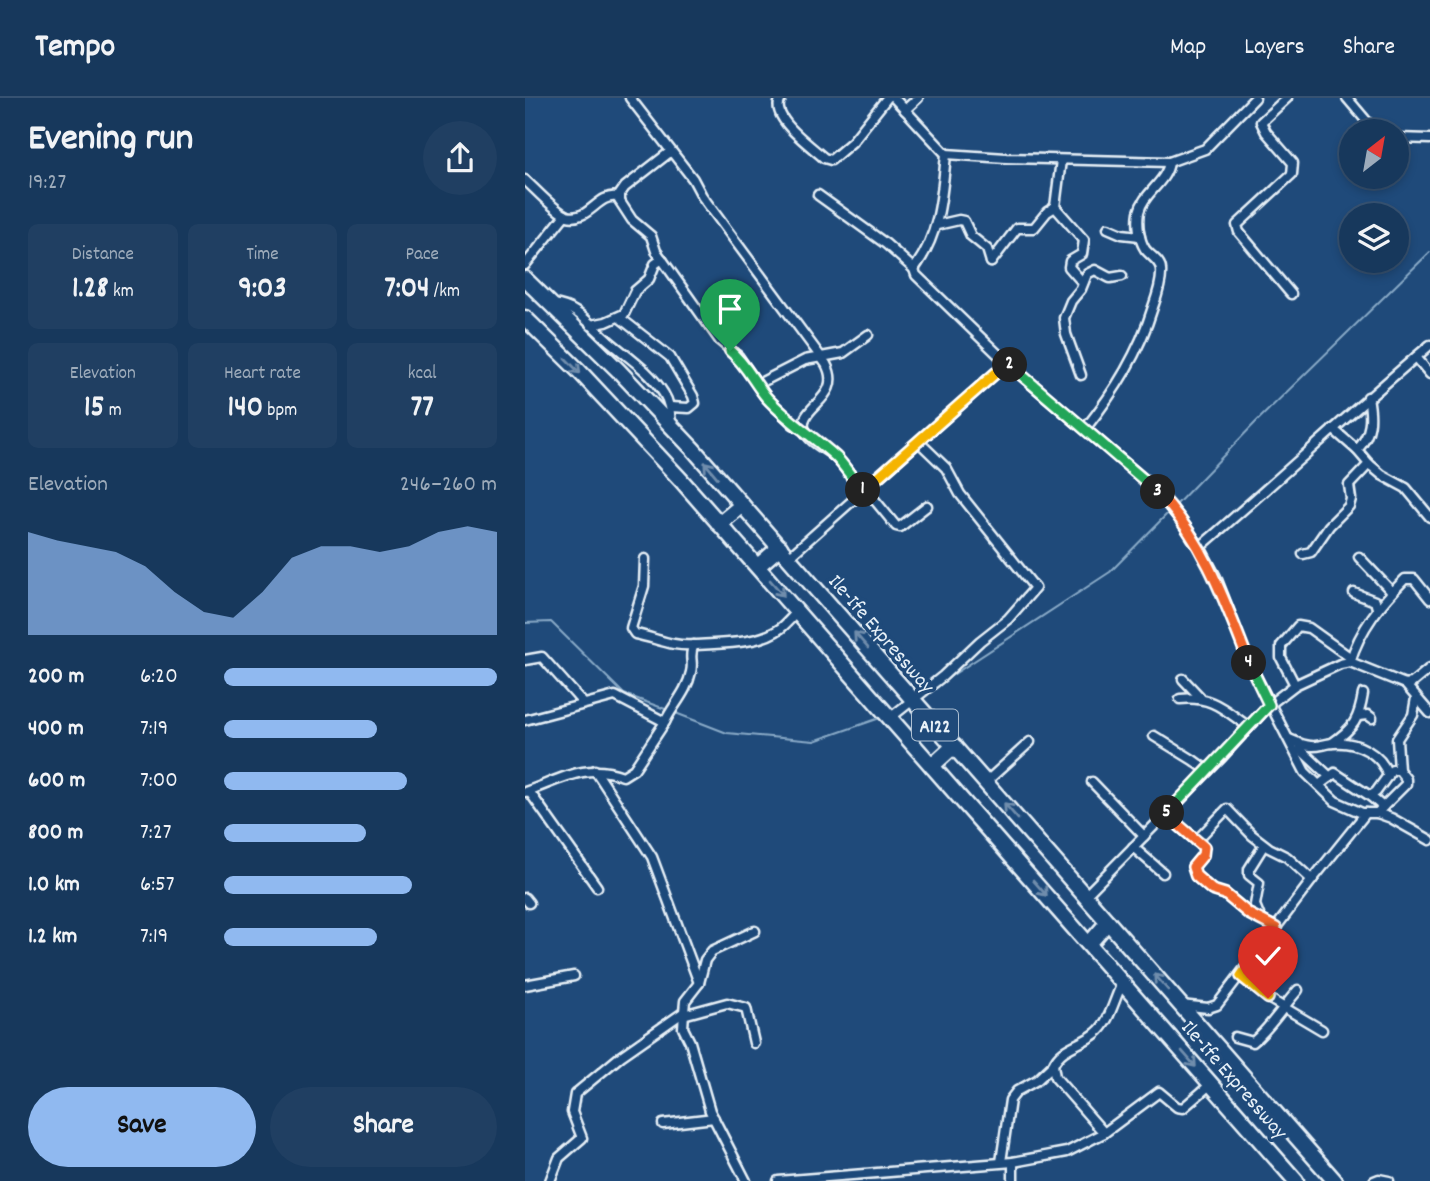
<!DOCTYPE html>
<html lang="en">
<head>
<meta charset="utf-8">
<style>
	body { margin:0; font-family:Dekko,sans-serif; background:#203f62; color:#f1f3f6; height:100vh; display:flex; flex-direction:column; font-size:26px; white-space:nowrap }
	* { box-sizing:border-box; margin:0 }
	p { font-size:23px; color:#9eacbb }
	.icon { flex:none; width:38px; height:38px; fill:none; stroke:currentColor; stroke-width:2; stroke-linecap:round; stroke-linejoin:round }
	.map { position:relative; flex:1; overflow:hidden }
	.side { display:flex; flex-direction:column; background:#17385c; width:525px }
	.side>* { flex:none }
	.needle { width:46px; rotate:31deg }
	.fabs { position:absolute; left:814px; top:21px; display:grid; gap:14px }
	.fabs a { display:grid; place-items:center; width:70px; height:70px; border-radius:50%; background:#17385c; box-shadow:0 4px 10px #0003,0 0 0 2px #365272; font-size:35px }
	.pin { position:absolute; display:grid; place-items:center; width:60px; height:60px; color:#fff; margin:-72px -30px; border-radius:50% 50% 50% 0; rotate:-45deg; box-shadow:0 0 7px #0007 }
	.pin .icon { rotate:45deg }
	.km { position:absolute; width:35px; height:35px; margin:-18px; border-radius:50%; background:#222; color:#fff; font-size:19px; line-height:35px; text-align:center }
	.round { display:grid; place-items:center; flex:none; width:74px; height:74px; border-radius:37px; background:#203f62 }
	.overview { display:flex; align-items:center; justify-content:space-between; height:119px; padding:0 28px }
	h1 { font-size:38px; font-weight:700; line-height:52px }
	.stats { display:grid; grid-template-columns:repeat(3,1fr); gap:10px; height:119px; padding:7px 28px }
	.stats div { display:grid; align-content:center; border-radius:10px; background:#203f62; text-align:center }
	.stats b { font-size:30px; font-weight:700 }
	.stats small { font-size:19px; font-weight:400 }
	.stats p { font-size:19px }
	.chart { height:196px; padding:14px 28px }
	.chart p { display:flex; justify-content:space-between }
	.chart svg { width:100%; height:126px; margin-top:7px; fill:#90b9f0; opacity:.7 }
	.action { display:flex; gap:14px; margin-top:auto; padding:14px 28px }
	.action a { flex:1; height:80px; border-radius:42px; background:#90b9f0; color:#111; font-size:28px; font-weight:700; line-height:80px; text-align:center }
	.action a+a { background:#203f62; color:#f1f3f6 }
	ul { padding:0 28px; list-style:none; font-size:23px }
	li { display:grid; grid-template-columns:112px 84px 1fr; align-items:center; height:52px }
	li i { height:18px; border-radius:9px; background:#90b9f0 }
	header { display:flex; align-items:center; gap:42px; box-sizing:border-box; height:98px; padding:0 35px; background:#17385c; border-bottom:2px solid #365272 }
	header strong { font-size:33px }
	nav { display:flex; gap:38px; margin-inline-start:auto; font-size:24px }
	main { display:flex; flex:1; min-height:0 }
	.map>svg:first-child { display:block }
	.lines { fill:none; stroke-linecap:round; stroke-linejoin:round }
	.stream { stroke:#89aac7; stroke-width:2 }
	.street-casing { stroke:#e8f1f8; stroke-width:13 }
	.highway-casing { stroke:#e8f1f8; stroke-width:19 }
	.street { stroke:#1f4a7a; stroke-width:8 }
	.highway { stroke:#1f4a7a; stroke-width:14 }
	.oneway { stroke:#6f8dac }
	.split-1-casing { stroke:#fff; stroke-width:14 }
	.split-2-casing { stroke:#fff; stroke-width:14 }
	.split-3-casing { stroke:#fff; stroke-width:14 }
	.split-4-casing { stroke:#fff; stroke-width:14 }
	.split-5-casing { stroke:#fff; stroke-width:14 }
	.split-6-casing { stroke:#fff; stroke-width:14 }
	.split-7-casing { stroke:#fff; stroke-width:14 }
	.split-1 { stroke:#22a559; stroke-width:9 }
	.split-2 { stroke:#f5b400; stroke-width:9 }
	.split-3 { stroke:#22a559; stroke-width:9 }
	.split-4 { stroke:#f0652b; stroke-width:9 }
	.split-5 { stroke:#22a559; stroke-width:9 }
	.split-6 { stroke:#f0652b; stroke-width:9 }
	.split-7 { stroke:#f5b400; stroke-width:9 }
	.labels { text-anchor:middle; stroke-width:7; stroke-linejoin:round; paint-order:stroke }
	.shield { fill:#1f4a7a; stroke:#acbfd2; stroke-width:2 }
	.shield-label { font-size:19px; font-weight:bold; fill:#e8f1f8 }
	.street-label { font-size:21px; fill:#e8f1f8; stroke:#1f4a7a }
</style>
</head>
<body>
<header>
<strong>Tempo</strong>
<nav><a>Map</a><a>Layers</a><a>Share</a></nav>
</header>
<main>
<section class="side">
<div class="overview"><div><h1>Evening run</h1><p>19:27</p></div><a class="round"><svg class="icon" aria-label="share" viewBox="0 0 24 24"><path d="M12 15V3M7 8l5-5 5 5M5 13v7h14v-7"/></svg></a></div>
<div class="stats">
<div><p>Distance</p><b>1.28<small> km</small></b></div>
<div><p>Time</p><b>9:03</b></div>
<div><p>Pace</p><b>7:04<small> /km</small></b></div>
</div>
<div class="stats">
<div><p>Elevation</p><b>15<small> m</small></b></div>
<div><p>Heart rate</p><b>140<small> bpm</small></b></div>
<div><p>kcal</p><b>77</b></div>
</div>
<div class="chart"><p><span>Elevation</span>246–260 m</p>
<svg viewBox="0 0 160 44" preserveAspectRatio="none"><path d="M0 44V8L10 11L20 13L30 15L40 20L50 29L60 36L70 38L80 29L90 17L100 13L110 13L120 15L130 13L140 8L150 6L160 8V44z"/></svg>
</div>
<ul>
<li><b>200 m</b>6:20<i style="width:100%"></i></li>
<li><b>400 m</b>7:19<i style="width:56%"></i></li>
<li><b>600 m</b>7:00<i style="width:67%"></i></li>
<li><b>800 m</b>7:27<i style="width:52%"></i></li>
<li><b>1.0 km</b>6:57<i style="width:69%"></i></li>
<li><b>1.2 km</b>7:19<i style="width:56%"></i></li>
</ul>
<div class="action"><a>Save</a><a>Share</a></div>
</section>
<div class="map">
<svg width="905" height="1083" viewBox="0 0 905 1083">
	<rect width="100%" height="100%" fill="#1f4a7a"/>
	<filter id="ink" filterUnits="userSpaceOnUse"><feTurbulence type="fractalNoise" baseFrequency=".0143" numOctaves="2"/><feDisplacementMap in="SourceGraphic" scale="14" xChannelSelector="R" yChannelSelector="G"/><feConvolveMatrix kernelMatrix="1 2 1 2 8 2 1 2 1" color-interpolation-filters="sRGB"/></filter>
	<g filter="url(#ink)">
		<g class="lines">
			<g class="stream">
				<path d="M648,410L732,323L905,154"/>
				<path d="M0,525L26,524L99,596L143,612"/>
				<path d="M417,584L585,474L644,414"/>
				<path d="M148,614L202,635L289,643L355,620"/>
			</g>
			<g class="street-casing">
				<g id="street">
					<path d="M105,0L168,81L177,98L301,266C320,301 270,309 280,333C284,344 301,351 309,358C320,368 328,381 338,392"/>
					<path d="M257,0C241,17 286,48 299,60L306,62L327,44L362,0"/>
					<path d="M369,0L421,56C417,98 415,136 389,171L391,177L482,265L621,383L652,417L675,449L691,479L724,565L780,674L810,703L837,715H852L866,720L905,742"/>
					<path d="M762,0L736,24L741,34L768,65L767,76L712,127L714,134L766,196"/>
					<path d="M822,0L850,33"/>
					<path d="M380,12L393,0"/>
					<path d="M872,40L905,41"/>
					<path d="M421,56L481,60L644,64L680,51L730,0"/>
					<path d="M536,62L530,109L559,142L557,156L545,163L544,169L558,185"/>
					<path d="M0,82C10,91 31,114 42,118C64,124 73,95 92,99L107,122L126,138L131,153L195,243L213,258L240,298L268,326L279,331"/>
					<path d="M293,97L361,146L389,171"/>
					<path d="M95,103V96L100,89L145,54"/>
					<path d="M412,127L434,122L439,123L446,138L462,151L466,164"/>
					<path d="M583,130L597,136L615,138"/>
					<path d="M466,164L492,130H509L522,114L530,109"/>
					<path d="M0,167L40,117"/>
					<path d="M27,206C53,208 66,228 84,243C104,260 125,273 139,296C145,305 145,316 146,327"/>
					<path d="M94,219L145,259L168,298L170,305L164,310L145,309"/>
					<path d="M66,227L81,224L99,216L110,193L124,181L130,166L137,161"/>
					<path d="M891,259L905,276"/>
					<path d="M556,277L541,236L539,220L546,203L556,191L562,176L570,172L585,180L597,178"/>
					<path d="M233,286L280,262L318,255L343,237"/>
					<path d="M843,299C847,320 847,336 832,352L844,366L857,377L881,390L905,419"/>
					<path d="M560,331C590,293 614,255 628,209C632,198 637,183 636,172C636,163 625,158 620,151C614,142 612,125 614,114C618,95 642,84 644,64"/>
					<path d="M808,331L832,352"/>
					<path d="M340,390L371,428L375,429L402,408"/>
					<path d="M675,449C753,382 827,313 905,247"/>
					<path d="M778,456L786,454L804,428L824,408L826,401L824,387L844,366"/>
					<path d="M264,459L482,265"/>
					<path d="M834,459L867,494"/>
					<path d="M120,461L119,488L106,530L110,536C131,540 147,549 169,547"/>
					<path d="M829,495L850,503L852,510"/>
					<path d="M0,562L17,559L58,605"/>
					<path d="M825,564C835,531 856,505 880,481H889L905,501"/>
					<path d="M658,581L675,599"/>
					<path d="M880,586L905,615"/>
					<path d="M770,587L756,560V548L773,528L784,530L826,560"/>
					<path d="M655,601C688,598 698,611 724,629"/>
					<path d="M834,618L843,617L847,620"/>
					<path d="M365,620L418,578L455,543L483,521L510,490L435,396L421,370L394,344"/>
					<path d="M0,622L90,598L140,624C148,607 162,594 166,574C169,564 163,557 169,547C197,545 233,547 256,530C262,525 267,519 272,514"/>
					<path d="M629,638L668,662L683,673"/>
					<path d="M764,641C771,644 779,648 786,648C794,649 801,645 809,645C832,643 857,656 863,678"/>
					<path d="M807,645C829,630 834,621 838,596"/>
					<path d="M775,646L776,652L805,679"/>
					<path d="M70,672L127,759L174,885"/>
					<path d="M461,684L505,644"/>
					<path d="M567,684L619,738"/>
					<path d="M794,687L810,675L845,698L858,709"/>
					<path d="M4,693L72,789"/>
					<path d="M0,694C35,682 60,664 98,678L109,671L140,624"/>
					<path d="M845,698L851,694L867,672H874"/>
					<path d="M852,715L881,686V681L874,672L872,641L888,617L891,600"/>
					<path d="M641,717L679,749L678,757L668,769L671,778L687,792L700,796L724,816L751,830"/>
					<path d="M671,743L702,711L727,737L744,750L762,759L787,782"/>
					<path d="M608,749L638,775"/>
					<path d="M560,798L697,659L744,607L770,587L815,566L825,564L880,586L887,585L905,570"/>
					<path d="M0,800L4,805"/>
					<path d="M736,822L730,807L734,785L724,777V771L739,747"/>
					<path d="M716,878L743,900L797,932"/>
					<path d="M0,887L49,878"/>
					<path d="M656,907L683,910L692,907L787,782L841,715"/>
					<path d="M158,917L202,905L221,910L229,945"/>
					<path d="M710,939L728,944C746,929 757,910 773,892"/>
					<path d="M138,1026L189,1020"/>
					<path d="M579,1035L530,979L528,967C536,948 557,947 571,935C585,924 589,901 597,886"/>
					<path d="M476,1064L485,1002L492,993L512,982L528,967"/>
					<path d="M488,1064V1083"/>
					<path d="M25,1083L34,1060L57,1040L47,1014L50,996L96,958L159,914"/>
					<path d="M221,1083L185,1013L165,944L158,930L159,914L160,903L174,885L180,862L187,853L230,833"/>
					<path d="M253,1083L488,1064L542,1054L579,1035L634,994L652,1009L658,1010L686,986"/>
					<path d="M849,1083L854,1081L864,1083"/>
				</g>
			</g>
			<g class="highway-casing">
				<g id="highway">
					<path d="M0,181L94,273L168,351L810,1083"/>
					<path d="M0,220L54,273L156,382L771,1083"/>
					<path d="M194,426L217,407"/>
					<path d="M233,468L255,449"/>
					<path d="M407,668L429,648"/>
					<path d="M564,846L583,824"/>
				</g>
			</g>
			<use href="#street" class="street"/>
			<use href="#highway" class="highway"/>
		</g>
		<defs><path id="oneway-shaft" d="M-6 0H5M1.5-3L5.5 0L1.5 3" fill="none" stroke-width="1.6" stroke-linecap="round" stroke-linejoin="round" transform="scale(1.75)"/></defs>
		<g class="oneway">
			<use href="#oneway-shaft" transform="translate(48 268) rotate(45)"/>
			<use href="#oneway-shaft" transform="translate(186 372) rotate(-130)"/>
			<use href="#oneway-shaft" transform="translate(252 490) rotate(49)"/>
			<use href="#oneway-shaft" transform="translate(336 542) rotate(-131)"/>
			<use href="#oneway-shaft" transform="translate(486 713) rotate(-131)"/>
			<use href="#oneway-shaft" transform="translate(515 790) rotate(49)"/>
			<use href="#oneway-shaft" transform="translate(636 884) rotate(-131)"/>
			<use href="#oneway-shaft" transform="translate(664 961) rotate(49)"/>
		</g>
	</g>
	<g class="lines" filter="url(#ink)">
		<g class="split-1-casing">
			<path id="split-1" d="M205,253C221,266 229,285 242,300C263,323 288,338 311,359C321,369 328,383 338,392"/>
		</g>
		<g class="split-2-casing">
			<path id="split-2" d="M338,392L482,265L485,267"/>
		</g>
		<g class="split-3-casing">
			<path id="split-3" d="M485,267L633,394"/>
		</g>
		<g class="split-4-casing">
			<path id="split-4" d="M633,394C679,443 700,503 724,565"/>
		</g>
		<g class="split-5-casing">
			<path id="split-5" d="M642,715L744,607L724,565"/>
		</g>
		<g class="split-6-casing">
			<path id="split-6" d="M642,715L641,716L679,749L678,757L668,769L671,778L687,792L700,796L724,816L751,830L743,841"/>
		</g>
		<g class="split-7-casing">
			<path id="split-7" d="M743,841L716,878L743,900"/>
		</g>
		<use href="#split-1" class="split-1"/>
		<use href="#split-2" class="split-2"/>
		<use href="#split-3" class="split-3"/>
		<use href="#split-4" class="split-4"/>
		<use href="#split-5" class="split-5"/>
		<use href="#split-6" class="split-6"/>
		<use href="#split-7" class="split-7"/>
	</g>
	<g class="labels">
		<rect class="shield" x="387" y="611.5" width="46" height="31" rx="5"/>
		<g class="shield-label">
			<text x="410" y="634">A122</text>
		</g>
		<g class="street-label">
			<text transform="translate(357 535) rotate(49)" y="7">Ile-Ife Expressway</text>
			<text transform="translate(710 981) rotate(49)" y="7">Ile-Ife Expressway</text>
		</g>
	</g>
</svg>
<div class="fabs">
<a><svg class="needle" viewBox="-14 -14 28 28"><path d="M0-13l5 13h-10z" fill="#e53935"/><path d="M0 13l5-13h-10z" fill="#9eacbb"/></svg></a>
<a><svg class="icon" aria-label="layers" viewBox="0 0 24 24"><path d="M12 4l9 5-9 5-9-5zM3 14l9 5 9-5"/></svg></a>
</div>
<div class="pin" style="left:205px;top:253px;background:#1e9e55"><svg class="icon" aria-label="arrive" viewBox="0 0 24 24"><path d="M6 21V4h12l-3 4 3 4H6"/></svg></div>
<div class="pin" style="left:743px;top:900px;background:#d93025"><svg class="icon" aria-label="check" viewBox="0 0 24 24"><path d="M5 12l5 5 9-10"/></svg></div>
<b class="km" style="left:338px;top:392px">1</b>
<b class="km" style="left:485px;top:267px">2</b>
<b class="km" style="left:633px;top:394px">3</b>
<b class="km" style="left:724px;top:565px">4</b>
<b class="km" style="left:642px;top:715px">5</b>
</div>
</main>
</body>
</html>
